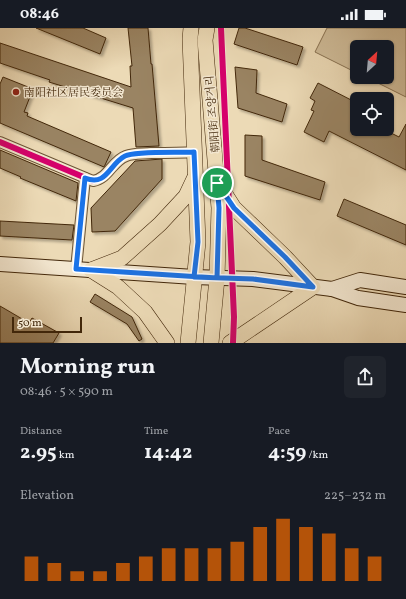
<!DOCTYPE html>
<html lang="en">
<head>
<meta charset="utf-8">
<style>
	body { margin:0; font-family:Vollkorn,"Noto Serif SC","Noto Serif KR",serif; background:#20242c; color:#f1f3f6; height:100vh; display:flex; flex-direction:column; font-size:15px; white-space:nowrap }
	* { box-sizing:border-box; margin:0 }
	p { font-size:13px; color:#9ea1a6 }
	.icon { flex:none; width:22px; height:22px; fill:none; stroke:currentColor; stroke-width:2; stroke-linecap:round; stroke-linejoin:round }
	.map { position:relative; height:315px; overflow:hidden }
	.panel { display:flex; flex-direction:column; background:#171b24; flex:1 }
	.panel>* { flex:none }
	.needle { width:26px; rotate:26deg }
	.fabs { position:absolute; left:350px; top:12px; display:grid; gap:8px }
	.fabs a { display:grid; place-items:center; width:44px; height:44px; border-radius:6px; background:#171b24; box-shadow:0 1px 3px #0004; font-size:20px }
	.scale { position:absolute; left:12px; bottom:10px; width:70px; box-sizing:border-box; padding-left:4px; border:2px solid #42270a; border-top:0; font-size:11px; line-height:14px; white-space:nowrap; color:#42270a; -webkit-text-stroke:3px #f3e7d0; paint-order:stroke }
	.pin { position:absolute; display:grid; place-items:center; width:34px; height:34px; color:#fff; margin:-17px; border:2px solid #fff; border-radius:50%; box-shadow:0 1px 4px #0007 }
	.round { display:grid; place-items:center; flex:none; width:42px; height:42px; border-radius:6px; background:#20242c }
	.summary { display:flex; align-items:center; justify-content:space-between; height:68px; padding:0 20px }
	h1 { font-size:22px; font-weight:700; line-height:30px }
	.metrics { display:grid; grid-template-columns:repeat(3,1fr); gap:6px; height:68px; padding:4px 20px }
	.metrics div { display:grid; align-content:center }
	.metrics b { font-size:20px; font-weight:700 }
	.metrics small { font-size:11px; font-weight:400 }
	.metrics p { font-size:11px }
	.chart { height:112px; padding:8px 20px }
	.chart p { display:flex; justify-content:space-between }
	.chart svg { width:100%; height:72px; margin-top:4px; stroke:#b45309; stroke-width:6 }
	.status { display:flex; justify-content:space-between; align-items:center; height:28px; padding:0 20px; background:#171b24; direction:ltr }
	.status svg { height:11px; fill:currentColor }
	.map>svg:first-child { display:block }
	.green { fill:#cfbc99; stroke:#887252 }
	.building { fill:#9a8463; stroke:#42270a; filter:url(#shadow) }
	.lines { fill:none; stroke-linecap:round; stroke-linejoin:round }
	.minor-casing { stroke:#6c5435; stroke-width:12 }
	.secondary-casing { stroke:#42270a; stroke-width:16 }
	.primary-casing { stroke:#42270a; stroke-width:16 }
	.minor { stroke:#f3e7d0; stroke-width:10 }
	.secondary { stroke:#f3e7d0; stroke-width:14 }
	.primary { stroke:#ecdab6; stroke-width:15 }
	.cycleway-casing { stroke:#f3e7d0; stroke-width:8 }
	.cycleway { stroke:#d6006c; stroke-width:6 }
	.route-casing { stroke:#fff; stroke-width:8 }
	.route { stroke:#1a73e8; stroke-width:5 }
	.poi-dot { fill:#8f2418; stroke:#f3e7d0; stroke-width:1.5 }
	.labels { text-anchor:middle; stroke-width:3; stroke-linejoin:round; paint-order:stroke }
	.poi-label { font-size:11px; fill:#42270a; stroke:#f3e7d0; text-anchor:start }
	.street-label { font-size:11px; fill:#42270a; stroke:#f3e7d0 }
</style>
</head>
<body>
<div class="status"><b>08:46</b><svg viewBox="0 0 49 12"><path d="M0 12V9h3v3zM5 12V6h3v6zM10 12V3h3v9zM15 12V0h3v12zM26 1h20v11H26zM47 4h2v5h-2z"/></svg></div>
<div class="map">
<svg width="406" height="315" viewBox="0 0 406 315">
	<defs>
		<filter id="shadow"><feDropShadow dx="2.5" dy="2.5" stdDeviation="1" flood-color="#0004"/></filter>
	</defs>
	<rect width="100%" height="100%" fill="#ecdab6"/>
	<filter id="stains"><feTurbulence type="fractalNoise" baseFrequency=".005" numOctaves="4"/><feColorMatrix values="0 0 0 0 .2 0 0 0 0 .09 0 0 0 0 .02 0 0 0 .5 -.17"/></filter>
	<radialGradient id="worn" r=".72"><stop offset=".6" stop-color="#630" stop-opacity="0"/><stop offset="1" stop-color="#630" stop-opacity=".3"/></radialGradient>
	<path class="green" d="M327,0H406V69L366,49H387V19H357V45L315,24Z"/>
	<g class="building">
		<path d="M36,0H83L106,10L100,26Z"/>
		<path d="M128,0H148L151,36H152L159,118L136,119L133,80L49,54L50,52L0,35V15L131,59L130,38H132Z"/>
		<path d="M239,0H245L303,19L297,37L234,16Z"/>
		<path d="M235,39L257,42L256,65L287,76L282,94L238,80Z"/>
		<path d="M3,49L33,61L24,84L28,85L27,88L111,124L105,137L104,139L0,95V56Z"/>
		<path d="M318,55L357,75V101H383L399,109L406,96V142L329,103L324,114L304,104L314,83L311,82L315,73L310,70Z"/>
		<path d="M245,107L262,108V132L325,154L320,172L245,148Z"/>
		<path d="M0,122L78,155L76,173L20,150L21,149L0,140Z"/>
		<path d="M162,131V151L115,203L92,204L91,180L135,133Z"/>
		<path d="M344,171L406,197V217L337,188Z"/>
		<path d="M0,193L74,197L72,212L0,208Z"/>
		<path d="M95,266L132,289L142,311L139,313L127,296L90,274Z"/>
		<path d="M0,278L29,295L32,290L59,305L53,315H0Z"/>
	</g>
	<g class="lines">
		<g class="minor-casing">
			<g id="minor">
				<path d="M0,114L93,153C109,150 112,133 126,128C134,125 143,126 151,125C165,125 180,125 194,124"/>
				<path d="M76,241L85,150"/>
			</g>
		</g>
		<g class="secondary-casing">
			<g id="secondary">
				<path d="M0,236L194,249L253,251L332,261L358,270L406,277"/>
				<path d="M332,261L360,252L406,259"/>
			</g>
		</g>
		<g class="primary-casing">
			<g id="primary">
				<path d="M207,0L205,12L219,180L217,250L211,315"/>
				<path d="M218,155L234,180L285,229L313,259L230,315"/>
				<path d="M91,242L122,230L160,196L186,168L194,151"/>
				<path d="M91,242L118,259L145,284L167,315"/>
				<path d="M188,315L198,214L190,11L191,0"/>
			</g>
		</g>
		<use href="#minor" class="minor"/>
		<use href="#secondary" class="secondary"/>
		<use href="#primary" class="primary"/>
		<g class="cycleway-casing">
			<g id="cycleway">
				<path d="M221,0L234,289L233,315"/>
				<path d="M0,114L93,153C109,150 112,133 126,128C134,125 143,126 151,125C165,125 180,125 194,124"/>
				<path d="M76,241L85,150"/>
			</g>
		</g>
		<use href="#cycleway" class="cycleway"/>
	</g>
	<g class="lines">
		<g class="route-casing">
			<path id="route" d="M217,155L219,180L217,250L76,241L85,150C107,159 109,136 125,128C136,123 179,125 194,124L198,214L194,249L253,251L313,259L285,229L234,180L217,155"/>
		</g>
		<use href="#route" class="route"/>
	</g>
	<circle class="poi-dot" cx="16" cy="64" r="4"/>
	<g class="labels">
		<g class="poi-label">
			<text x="24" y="68">南阳社区居民委员会</text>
		</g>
		<g class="street-label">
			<text transform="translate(212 86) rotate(-95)" y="4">朝阳街 조양거리</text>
		</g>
	</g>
	<rect width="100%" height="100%" filter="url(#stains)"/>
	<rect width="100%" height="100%" fill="url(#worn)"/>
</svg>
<div class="fabs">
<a><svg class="needle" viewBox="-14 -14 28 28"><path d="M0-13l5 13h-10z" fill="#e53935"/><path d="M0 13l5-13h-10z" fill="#9ea1a6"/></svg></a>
<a><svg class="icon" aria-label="locate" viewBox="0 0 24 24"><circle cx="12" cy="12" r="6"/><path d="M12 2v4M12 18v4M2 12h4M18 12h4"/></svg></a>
</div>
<div class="scale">50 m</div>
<div class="pin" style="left:217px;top:155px;background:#1e9e55"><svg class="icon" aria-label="arrive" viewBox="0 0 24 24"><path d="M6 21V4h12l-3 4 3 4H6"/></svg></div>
</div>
<section class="panel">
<div class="summary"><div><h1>Morning run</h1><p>08:46 · 5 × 590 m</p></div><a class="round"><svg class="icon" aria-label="share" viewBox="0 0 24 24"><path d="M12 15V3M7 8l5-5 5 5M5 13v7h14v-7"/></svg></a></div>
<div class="metrics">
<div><p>Distance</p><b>2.95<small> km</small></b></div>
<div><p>Time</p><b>14:42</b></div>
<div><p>Pace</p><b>4:59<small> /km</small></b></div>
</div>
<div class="chart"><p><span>Elevation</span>225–232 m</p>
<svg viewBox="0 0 160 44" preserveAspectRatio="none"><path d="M5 44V29M15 44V33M25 44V38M35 44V38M45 44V33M55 44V29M65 44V24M75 44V24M85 44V24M95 44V20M105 44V11M115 44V6M125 44V11M135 44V15M145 44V24M155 44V29"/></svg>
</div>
</section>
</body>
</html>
